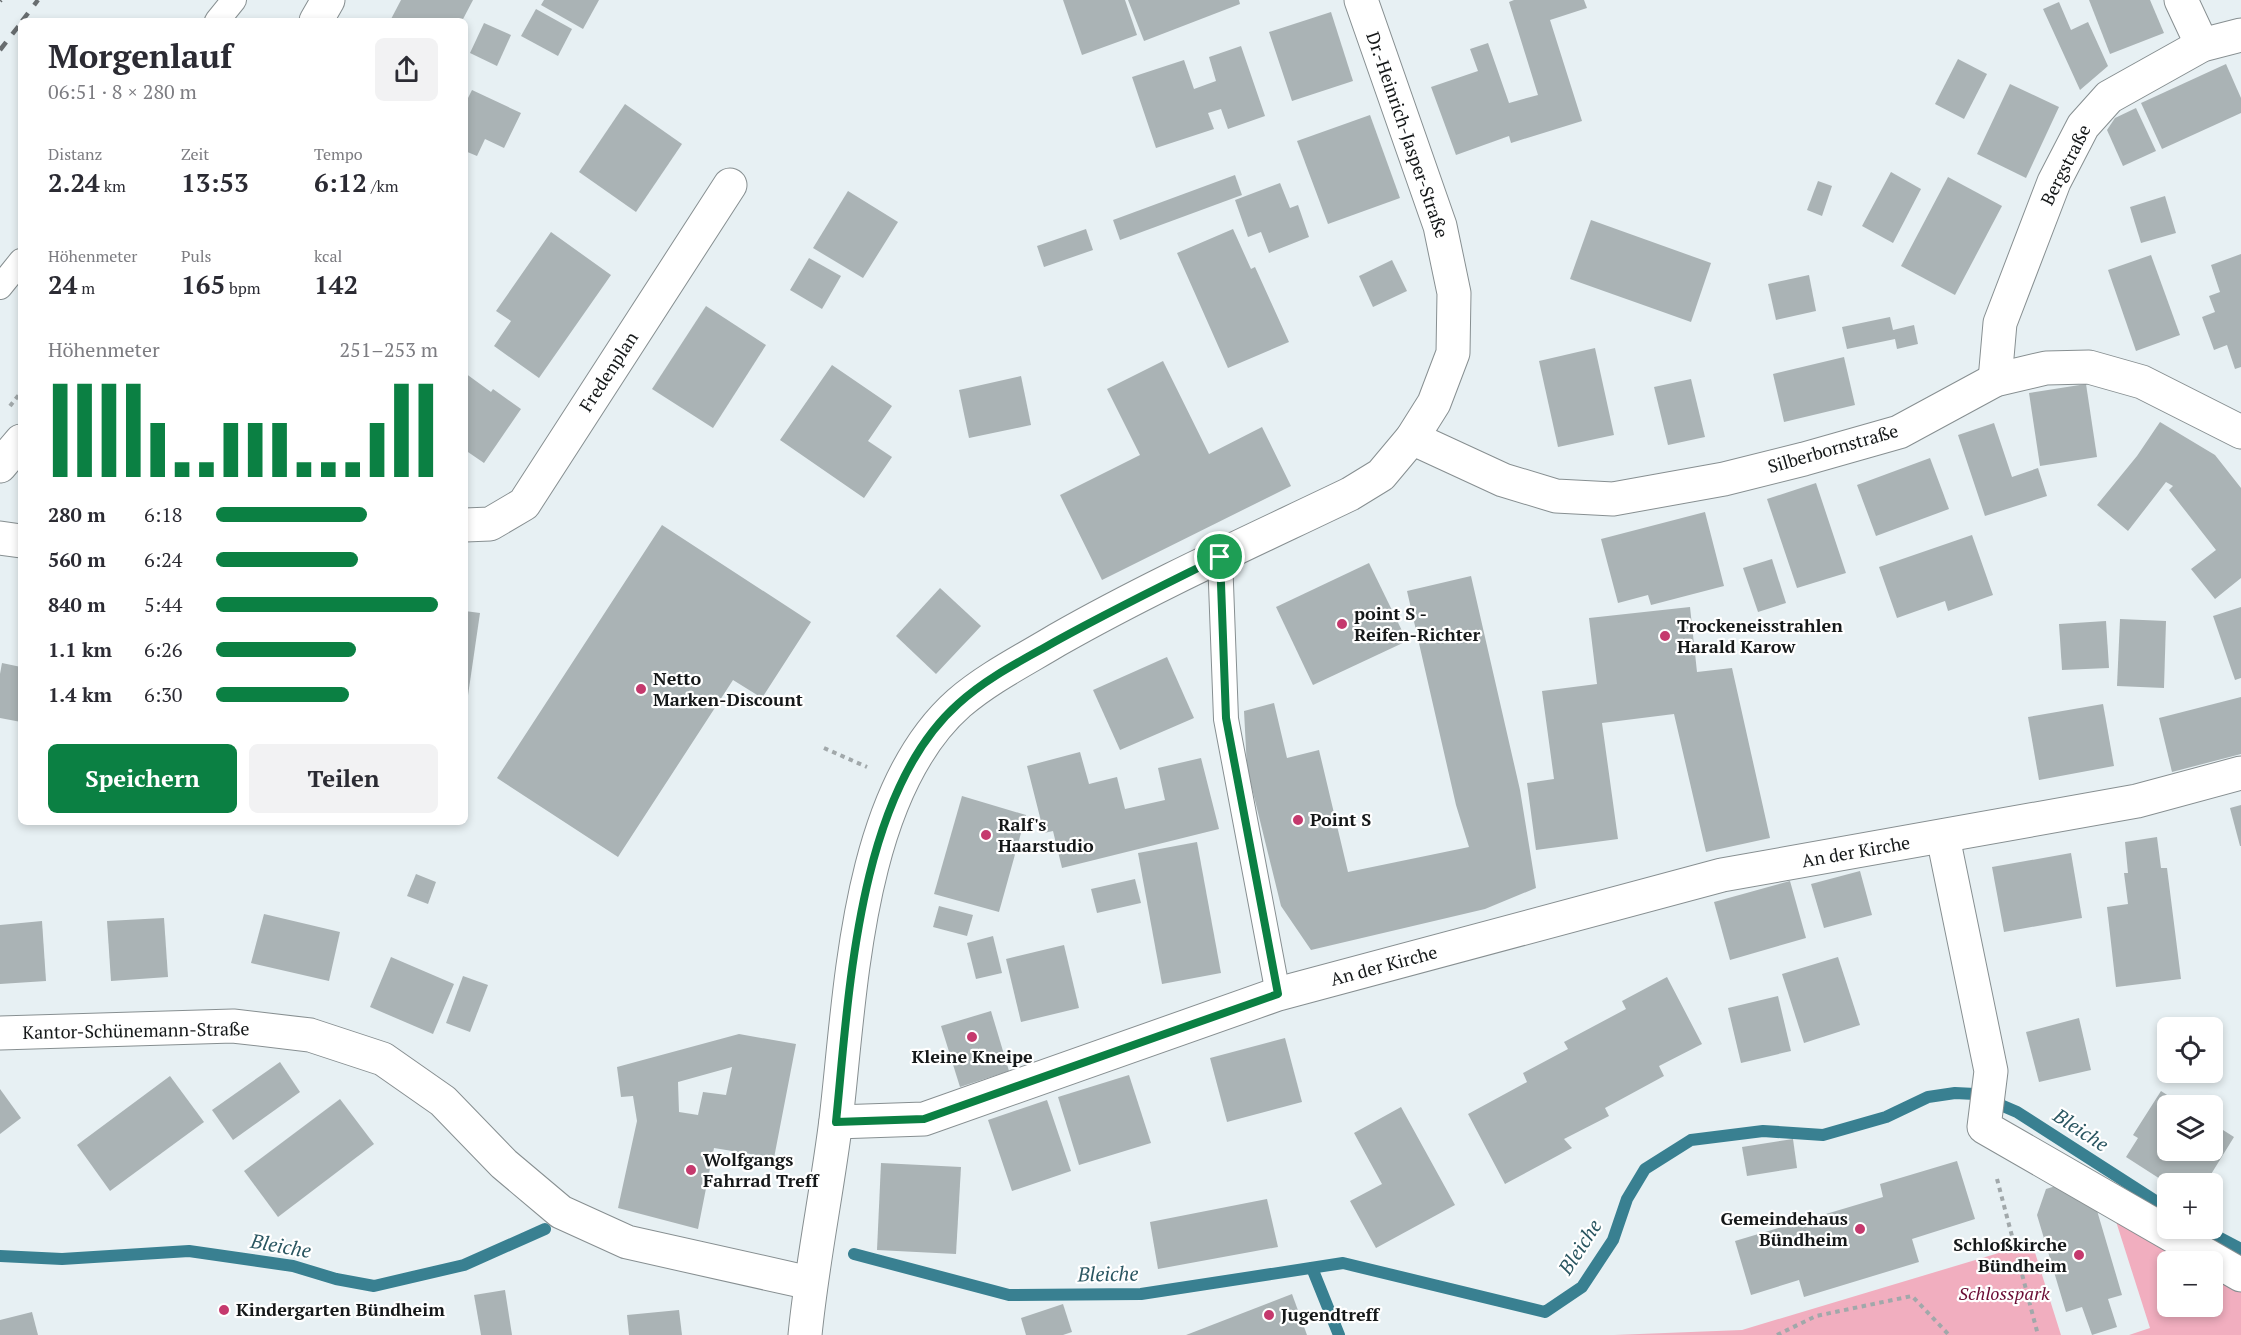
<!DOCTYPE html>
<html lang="de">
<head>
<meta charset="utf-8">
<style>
	body { margin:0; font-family:"PT Serif",serif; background:#f2f2f3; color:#2b2b33; height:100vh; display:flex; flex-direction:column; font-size:22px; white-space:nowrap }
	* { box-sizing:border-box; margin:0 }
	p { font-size:20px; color:#7c7c81 }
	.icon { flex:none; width:33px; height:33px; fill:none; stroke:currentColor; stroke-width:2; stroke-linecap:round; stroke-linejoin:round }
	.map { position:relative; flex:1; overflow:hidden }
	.side { position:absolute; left:18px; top:18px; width:450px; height:807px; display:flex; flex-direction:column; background:#fff; border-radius:9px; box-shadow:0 3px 9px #0003 }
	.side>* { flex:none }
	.buttons { position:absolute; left:2157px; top:1017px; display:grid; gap:12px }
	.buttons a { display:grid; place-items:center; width:66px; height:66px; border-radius:9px; background:#fff; box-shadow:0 3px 9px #0003; font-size:30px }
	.pin { position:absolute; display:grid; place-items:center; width:51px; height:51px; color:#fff; margin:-26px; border:3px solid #fff; border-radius:50%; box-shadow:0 2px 6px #0007 }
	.round { display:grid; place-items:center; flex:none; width:63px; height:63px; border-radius:9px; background:#f2f2f3 }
	.head { display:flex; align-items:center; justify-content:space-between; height:102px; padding:0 30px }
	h1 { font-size:33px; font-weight:700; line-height:45px }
	.stats { display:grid; grid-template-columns:repeat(3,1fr); gap:9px; height:102px; padding:6px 30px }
	.stats div { display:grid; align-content:center }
	.stats b { font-size:26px; font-weight:700 }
	.stats small { font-size:16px; font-weight:400 }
	.stats p { font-size:16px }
	.chart { height:168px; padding:12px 30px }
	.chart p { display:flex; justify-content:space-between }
	.chart svg { width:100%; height:108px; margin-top:6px; stroke:#0b8043; stroke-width:6 }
	.button { display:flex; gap:12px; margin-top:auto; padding:12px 30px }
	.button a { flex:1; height:69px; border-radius:9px; background:#0b8043; color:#fff; font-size:24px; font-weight:700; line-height:69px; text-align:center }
	.button a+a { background:#f2f2f3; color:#2b2b33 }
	ul { padding:0 30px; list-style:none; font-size:20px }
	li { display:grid; grid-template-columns:96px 72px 1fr; align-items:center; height:45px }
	li i { height:15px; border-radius:8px; background:#0b8043 }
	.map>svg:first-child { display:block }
	.green { fill:#f1aebf }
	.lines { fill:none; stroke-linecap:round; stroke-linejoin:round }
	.stream { stroke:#398091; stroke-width:12 }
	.building { fill:#aab3b5; fill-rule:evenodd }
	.service-casing { stroke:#878f91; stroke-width:26 }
	.minor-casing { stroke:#878f91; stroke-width:35 }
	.secondary-casing { stroke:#878f91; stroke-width:35 }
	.path { stroke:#a1a8aa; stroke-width:4; stroke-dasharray:4.5 4.5; stroke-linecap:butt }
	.service { stroke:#fff; stroke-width:24 }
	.minor { stroke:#fff; stroke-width:33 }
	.secondary { stroke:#fff; stroke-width:33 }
	.rail { stroke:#686d6f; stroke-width:4.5; stroke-dasharray:10 10; stroke-linecap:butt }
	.route-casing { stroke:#fff; stroke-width:12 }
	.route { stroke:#0b8043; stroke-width:8 }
	.poi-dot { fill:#c5396d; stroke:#fff; stroke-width:2 }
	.labels { text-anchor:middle; stroke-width:4.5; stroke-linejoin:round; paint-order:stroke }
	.street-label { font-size:18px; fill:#151819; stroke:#fff }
	.poi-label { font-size:18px; font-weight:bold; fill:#151819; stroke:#fff; text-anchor:start }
	.park-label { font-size:18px; font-style:italic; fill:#6a0c34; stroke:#fff }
	.water-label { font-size:20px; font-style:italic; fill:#2a5661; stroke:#fff }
</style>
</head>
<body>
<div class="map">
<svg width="2241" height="1335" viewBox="0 0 2241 1335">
	<rect width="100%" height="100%" fill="#e7f0f3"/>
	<g class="green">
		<path d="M2113,1212L2197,1261L2168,1262V1306H2212L2213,1271L2241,1287V1335H2129L2150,1328Z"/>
		<path d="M2032,1243L2061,1335H1614L1742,1330Z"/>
	</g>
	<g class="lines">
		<g class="stream">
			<path d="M2201,1228L2241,1249"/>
			<path d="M854,1254L1009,1295L1141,1294L1343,1263L1545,1312L1582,1287L1613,1240L1627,1199L1645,1169L1691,1140L1763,1131L1823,1135L1886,1117L1928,1097L1955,1093L1975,1094L2017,1112L2168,1209"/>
			<path d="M0,1256L62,1259L189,1251L293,1266L336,1279L374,1286L464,1265L545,1229"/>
			<path d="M1312,1268L1339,1335"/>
		</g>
	</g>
	<g class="building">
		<path d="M401,0H473L462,21H390Z"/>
		<path d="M544,0H599L583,29L541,5Z"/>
		<path d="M1063,0H1125L1137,35L1082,55Z"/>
		<path d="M1128,0H1239L1240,4L1144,41Z"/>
		<path d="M1514,0H1584L1587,8L1550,20L1582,121L1511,143L1509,136L1456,155L1431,87L1478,71L1470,49L1488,43L1509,103L1538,95L1509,2Z"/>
		<path d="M2089,0H2150L2164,33L2110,54Z"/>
		<path d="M2059,2L2071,30L2088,22L2108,66L2080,90L2043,9Z"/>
		<path d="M536,9L572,29L558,56L521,36Z"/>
		<path d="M1331,12L1353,81L1292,101L1269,32Z"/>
		<path d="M484,23L511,35L497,66L470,53Z"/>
		<path d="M1241,46L1265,116L1228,129L1221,109L1208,113L1214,129L1156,148L1132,77L1184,60L1194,89L1216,81L1209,57Z"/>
		<path d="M1958,59L1987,74L1964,119L1935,104Z"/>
		<path d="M2226,64L2241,98V113L2162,149L2141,103Z"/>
		<path d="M2010,84L2059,107L2026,178L1977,154Z"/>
		<path d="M472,90L521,113L504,148L485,139L477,156L465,151V96L468,98Z"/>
		<path d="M625,104L682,144L636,212L579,172Z"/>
		<path d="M2136,108L2156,151L2123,166L2107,130L2115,118Z"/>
		<path d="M1370,115L1400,198L1328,224L1297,141Z"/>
		<path d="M1891,172L1921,189L1893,243L1862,226Z"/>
		<path d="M1235,175L1242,195L1120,240L1113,220Z"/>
		<path d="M1948,177L2002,206L1955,295L1901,266Z"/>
		<path d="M1818,181L1832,186L1822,216L1807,210Z"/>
		<path d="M1280,183L1290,208L1298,205L1309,237L1269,253L1261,232L1248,237L1235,200Z"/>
		<path d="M848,191L898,222L863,278L813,248Z"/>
		<path d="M2165,196L2176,233L2141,243L2130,207Z"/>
		<path d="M1591,220L1711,263L1691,322L1570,279Z"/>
		<path d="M1086,229L1093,250L1044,267L1037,246Z"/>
		<path d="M1233,229L1251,269L1255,267L1289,342L1228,368L1177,253Z"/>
		<path d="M551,232L611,275L539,378L494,346L511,321L496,311Z"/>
		<path d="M2241,254V367L2235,369L2227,345L2214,350L2202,317L2215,312L2209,296L2220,292L2211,265Z"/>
		<path d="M2151,255L2180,335L2136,351L2108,270Z"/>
		<path d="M809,258L841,276L822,309L790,290Z"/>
		<path d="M1392,260L1407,291L1373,307L1359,276Z"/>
		<path d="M1809,275L1816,311L1776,320L1768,284Z"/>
		<path d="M706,306L766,345L713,428L652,389Z"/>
		<path d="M1890,317L1893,330L1914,325L1918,344L1897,349L1895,339L1847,349L1842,327Z"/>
		<path d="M1595,348L1614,435L1558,447L1539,361Z"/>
		<path d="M1844,357L1855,405L1784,422L1773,374Z"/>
		<path d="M1163,361L1209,454L1262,427L1291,486L1102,580L1060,495L1140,455L1107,389Z"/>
		<path d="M832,365L892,406L868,441L892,457L864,498L780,440Z"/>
		<path d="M465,373L491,392L493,389L521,409L484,463L465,450Z"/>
		<path d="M1021,376L1031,425L969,438L959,390Z"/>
		<path d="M1691,379L1705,437L1668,445L1654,387Z"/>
		<path d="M2086,384L2097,457L2040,466L2029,393Z"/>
		<path d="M2160,422L2215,455L2241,488V578L2215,599L2191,569L2216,550L2169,490L2173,486L2166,482L2128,531L2097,505L2137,456Z"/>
		<path d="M1994,423L2012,477L2038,468L2047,496L1985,516L1958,435Z"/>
		<path d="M1930,458L1949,509L1876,536L1857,485Z"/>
		<path d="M1816,483L1846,573L1797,588L1767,499Z"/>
		<path d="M1705,512L1724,586L1651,605L1648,595L1618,603L1601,539Z"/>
		<path d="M662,525L811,622L762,698L733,680L618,857L497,778Z"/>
		<path d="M1972,535L1993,595L1948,611L1945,601L1897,618L1879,567Z"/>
		<path d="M1772,559L1786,603L1758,612L1743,568Z"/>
		<path d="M1369,563L1407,641L1313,685L1276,607Z"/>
		<path d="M1471,576L1520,790L1536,888L1485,909L1311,950L1281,906L1247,768L1244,711L1274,703L1287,758L1319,750L1348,872L1469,847L1456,805L1407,591Z"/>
		<path d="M940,588L981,626L936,674L896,636Z"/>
		<path d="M1690,607L1697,672L1732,668L1770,838L1706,852L1674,714L1602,723L1618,839L1536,850L1527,783L1554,779L1542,691L1597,684L1589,618Z"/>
		<path d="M2241,607V678L2235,680L2213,616Z"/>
		<path d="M465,611L480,613L466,709L465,708Z"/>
		<path d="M2120,619L2166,621L2164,688L2117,686Z"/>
		<path d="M2106,621L2109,668L2062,670L2059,624Z"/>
		<path d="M1167,657L1194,718L1120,750L1093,690Z"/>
		<path d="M2,663L21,667V722L0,718V674Z"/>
		<path d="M2241,697V754L2172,772L2159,718Z"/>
		<path d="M2103,704L2114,766L2039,780L2028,717Z"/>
		<path d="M1080,752L1089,784L1117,777L1125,809L1165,800L1158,768L1201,758L1219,829L1062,868L1053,831L1044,833L1027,766Z"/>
		<path d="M962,796L1026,815L999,912L934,894Z"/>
		<path d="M2241,805V846H2240L2230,808Z"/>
		<path d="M2157,837L2161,868H2167L2181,979L2116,987L2107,907L2128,904L2124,873H2128L2125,842Z"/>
		<path d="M1197,842L1221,973L1162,984L1138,853Z"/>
		<path d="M2071,853L2082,918L2004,932L1992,867Z"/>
		<path d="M1860,871L1872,915L1824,928L1811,884Z"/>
		<path d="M416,874L436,882L428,904L407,896Z"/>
		<path d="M1135,879L1141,903L1097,913L1091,889Z"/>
		<path d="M1790,881L1806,938L1730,960L1714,902Z"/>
		<path d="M939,906L973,915L967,936L933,927Z"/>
		<path d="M264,914L340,932L329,981L251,963Z"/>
		<path d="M164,918L168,977L111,981L107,921Z"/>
		<path d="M42,921L46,981L0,984V925Z"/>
		<path d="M993,936L1002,973L976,979L967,943Z"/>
		<path d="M1064,945L1079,1008L1021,1022L1006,959Z"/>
		<path d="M391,957L454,984L433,1034L370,1007Z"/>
		<path d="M1838,957L1860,1025L1804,1043L1782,974Z"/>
		<path d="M463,976L488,985L470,1032L446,1023Z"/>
		<path d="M1667,977L1702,1044L1659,1066L1664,1076L1605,1108L1609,1116L1564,1139L1572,1148L1505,1184L1468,1114L1527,1082L1523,1073L1568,1049L1564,1042L1626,1009L1622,1001Z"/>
		<path d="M1778,996L1791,1051L1741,1063L1728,1008Z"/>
		<path d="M991,1011L1009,1071L960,1087L941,1026Z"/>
		<path d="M2079,1018L2091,1070L2039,1082L2026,1032Z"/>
		<path d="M739,1034L796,1044L774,1158L714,1148L698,1229L618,1208L637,1121L633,1096L621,1097L617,1067ZM732,1067L726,1095L703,1092L698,1115L679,1112L678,1082Z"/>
		<path d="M1285,1038L1302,1102L1227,1122L1210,1058Z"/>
		<path d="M280,1062L300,1092L233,1140L212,1110Z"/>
		<path d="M1129,1075L1151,1143L1079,1165L1058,1097Z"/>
		<path d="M170,1076L204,1122L110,1191L77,1145Z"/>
		<path d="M0,1089L21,1118L0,1134Z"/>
		<path d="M2161,1091L2184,1106H2168V1150H2212V1123L2234,1137L2205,1184H2168L2126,1157L2138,1138L2133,1135Z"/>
		<path d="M340,1099L374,1144L278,1217L244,1171Z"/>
		<path d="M1047,1100L1071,1171L1012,1191L988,1120Z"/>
		<path d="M1401,1107L1455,1205L1376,1248L1350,1201L1382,1184L1354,1133Z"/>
		<path d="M1793,1139L1797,1168L1747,1176L1742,1147Z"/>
		<path d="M1957,1161L1975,1219L1912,1239L1919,1262L1804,1297L1799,1280L1751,1295L1735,1241L1883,1197L1880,1184Z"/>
		<path d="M881,1163L961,1167L956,1254L877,1250Z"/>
		<path d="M2072,1181L2093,1197L2122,1295L2108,1299L2117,1327L2092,1335L2082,1307L2066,1312L2037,1215L2046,1189Z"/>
		<path d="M1267,1199L1278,1247L1158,1269L1150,1222Z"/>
		<path d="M505,1290L512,1335H481L474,1295Z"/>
		<path d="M1292,1294L1307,1335H1186Z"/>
		<path d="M1063,1304L1072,1332L1063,1335H1026L1021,1318Z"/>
		<path d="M679,1310L682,1335H629L627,1315Z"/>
		<path d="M32,1312L38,1335H0V1320Z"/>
	</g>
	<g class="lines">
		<g class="service-casing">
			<g id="service">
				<path d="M217,21L234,0"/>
				<path d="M0,287L21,261"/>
				<path d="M1220,557L1226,719L1278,994"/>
			</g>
		</g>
		<g class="minor-casing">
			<g id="minor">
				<path d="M2181,0L2202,45"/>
				<path d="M316,21L328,0"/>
				<path d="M1995,380L2000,323L2054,182L2083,126L2109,97L2202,45L2241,35"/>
				<path d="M1412,438L1503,480L1556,496L1613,499L1724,479L1804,459L1899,432L1995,380L2046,368L2089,367L2142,382L2241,432"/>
				<path d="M0,466L21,441"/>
				<path d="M465,525L490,524L524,504L730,185"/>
				<path d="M0,538L21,541"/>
				<path d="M1943,837L1991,1071L1984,1127L2241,1275"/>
				<path d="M0,1033L233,1026L310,1035L383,1059L443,1101L504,1164L561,1212L627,1242L810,1283"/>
				<path d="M836,1122L924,1119L1278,994L1722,875L2137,801L2241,773"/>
			</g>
		</g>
		<g class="secondary-casing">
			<path id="secondary" d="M805,1335C812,1263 827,1192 836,1120C851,993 856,794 959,703C988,678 1024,660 1057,640C1152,586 1252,541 1350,494L1381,475L1412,438L1434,403L1453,353L1454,293L1440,226L1361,0"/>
		</g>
		<g class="path">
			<path d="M10,406L21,392"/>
			<path d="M824,748L867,767"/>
			<path d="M1997,1179L2038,1335"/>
			<path d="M1777,1335L1816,1316L1912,1296L1949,1335"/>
		</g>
		<use href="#service" class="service"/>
		<use href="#minor" class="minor"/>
		<use href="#secondary" class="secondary"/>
		<g class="rail">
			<path d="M0,1L1,0"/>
			<path d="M22,21L38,0"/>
			<path d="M0,50L21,23"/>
		</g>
	</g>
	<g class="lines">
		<g class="route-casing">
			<path id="route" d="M1220,557L1226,718L1278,994L924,1119L836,1122C849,995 857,794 958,704C983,681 1013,665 1042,649C1100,616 1160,587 1220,557Z"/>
		</g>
		<use href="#route" class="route"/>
	</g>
	<g class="poi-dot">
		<circle cx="1342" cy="624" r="6"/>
		<circle cx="1665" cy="636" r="6"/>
		<circle cx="641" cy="689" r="6"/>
		<circle cx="1298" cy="820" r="6"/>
		<circle cx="986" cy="835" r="6"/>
		<circle cx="972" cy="1037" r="6"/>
		<circle cx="691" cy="1170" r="6"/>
		<circle cx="1860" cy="1229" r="6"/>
		<circle cx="2079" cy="1255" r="6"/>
		<circle cx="224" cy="1310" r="6"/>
		<circle cx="1269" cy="1315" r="6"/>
	</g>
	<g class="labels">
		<g class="street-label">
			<text transform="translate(1407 135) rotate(71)" y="6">Dr.-Heinrich-Jasper-Straße</text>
			<text transform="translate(2066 165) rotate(-63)" y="6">Bergstraße</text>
			<text transform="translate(609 372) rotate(-57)" y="6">Fredenplan</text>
			<text transform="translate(1833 449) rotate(-16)" y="6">Silberbornstraße</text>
			<text transform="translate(1856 852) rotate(-10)" y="6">An der Kirche</text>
			<text transform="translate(1384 966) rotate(-15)" y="6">An der Kirche</text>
			<text transform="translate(136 1031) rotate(-1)" y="6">Kantor-Schünemann-Straße</text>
		</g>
		<g class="poi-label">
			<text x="1354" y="620">point S -<tspan x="1354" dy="21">Reifen-Richter</tspan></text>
			<text x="1677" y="632">Trockeneisstrahlen<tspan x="1677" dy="21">Harald Karow</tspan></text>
			<text x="653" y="685">Netto<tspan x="653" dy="21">Marken-Discount</tspan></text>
			<text x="1310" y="826">Point S</text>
			<text x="998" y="831">Ralf's<tspan x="998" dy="21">Haarstudio</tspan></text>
			<text x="972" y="1063" text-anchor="middle">Kleine Kneipe</text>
			<text x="703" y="1166">Wolfgangs<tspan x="703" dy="21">Fahrrad Treff</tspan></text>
			<text x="1848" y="1225" text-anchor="end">Gemeindehaus<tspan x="1848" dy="21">Bündheim</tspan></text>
			<text x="2067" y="1251" text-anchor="end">Schloßkirche<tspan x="2067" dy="21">Bündheim</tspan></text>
			<text x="236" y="1316">Kindergarten Bündheim</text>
			<text x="1281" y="1321">Jugendtreff</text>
		</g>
		<g class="park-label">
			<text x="2004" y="1300">Schlosspark</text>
		</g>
		<g class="water-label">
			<text transform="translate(2081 1130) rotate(33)" y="7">Bleiche</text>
			<text transform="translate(281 1246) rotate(10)" y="7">Bleiche</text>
			<text transform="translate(1580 1247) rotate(-57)" y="7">Bleiche</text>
			<text transform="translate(1108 1274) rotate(-1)" y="7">Bleiche</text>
		</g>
	</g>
</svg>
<div class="buttons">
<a><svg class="icon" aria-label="locate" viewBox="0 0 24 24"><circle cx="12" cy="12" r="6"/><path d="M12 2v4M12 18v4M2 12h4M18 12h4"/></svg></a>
<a><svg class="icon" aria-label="layers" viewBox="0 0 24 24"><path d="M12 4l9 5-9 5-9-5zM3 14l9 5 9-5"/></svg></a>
<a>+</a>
<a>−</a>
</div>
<div class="pin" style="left:1220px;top:557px;background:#1e9e55"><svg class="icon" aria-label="arrive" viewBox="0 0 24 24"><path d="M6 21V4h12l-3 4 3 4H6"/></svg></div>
<section class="side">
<div class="head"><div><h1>Morgenlauf</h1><p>06:51 · 8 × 280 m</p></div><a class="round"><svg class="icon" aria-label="share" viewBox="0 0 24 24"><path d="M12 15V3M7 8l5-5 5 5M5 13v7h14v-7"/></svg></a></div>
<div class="stats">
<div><p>Distanz</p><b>2.24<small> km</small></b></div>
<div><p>Zeit</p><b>13:53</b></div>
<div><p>Tempo</p><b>6:12<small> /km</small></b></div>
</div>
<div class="stats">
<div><p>Höhenmeter</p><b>24<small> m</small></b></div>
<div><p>Puls</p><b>165<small> bpm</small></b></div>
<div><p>kcal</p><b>142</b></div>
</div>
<div class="chart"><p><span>Höhenmeter</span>251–253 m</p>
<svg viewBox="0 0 160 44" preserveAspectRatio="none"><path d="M5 44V6M15 44V6M25 44V6M35 44V6M45 44V22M55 44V38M65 44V38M75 44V22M85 44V22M95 44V22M105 44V38M115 44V38M125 44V38M135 44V22M145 44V6M155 44V6"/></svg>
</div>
<ul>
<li><b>280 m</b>6:18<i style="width:68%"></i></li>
<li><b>560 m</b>6:24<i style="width:64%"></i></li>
<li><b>840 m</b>5:44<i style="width:100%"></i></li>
<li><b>1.1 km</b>6:26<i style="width:63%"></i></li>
<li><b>1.4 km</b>6:30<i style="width:60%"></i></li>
</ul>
<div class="button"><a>Speichern</a><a>Teilen</a></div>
</section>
</div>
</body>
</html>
